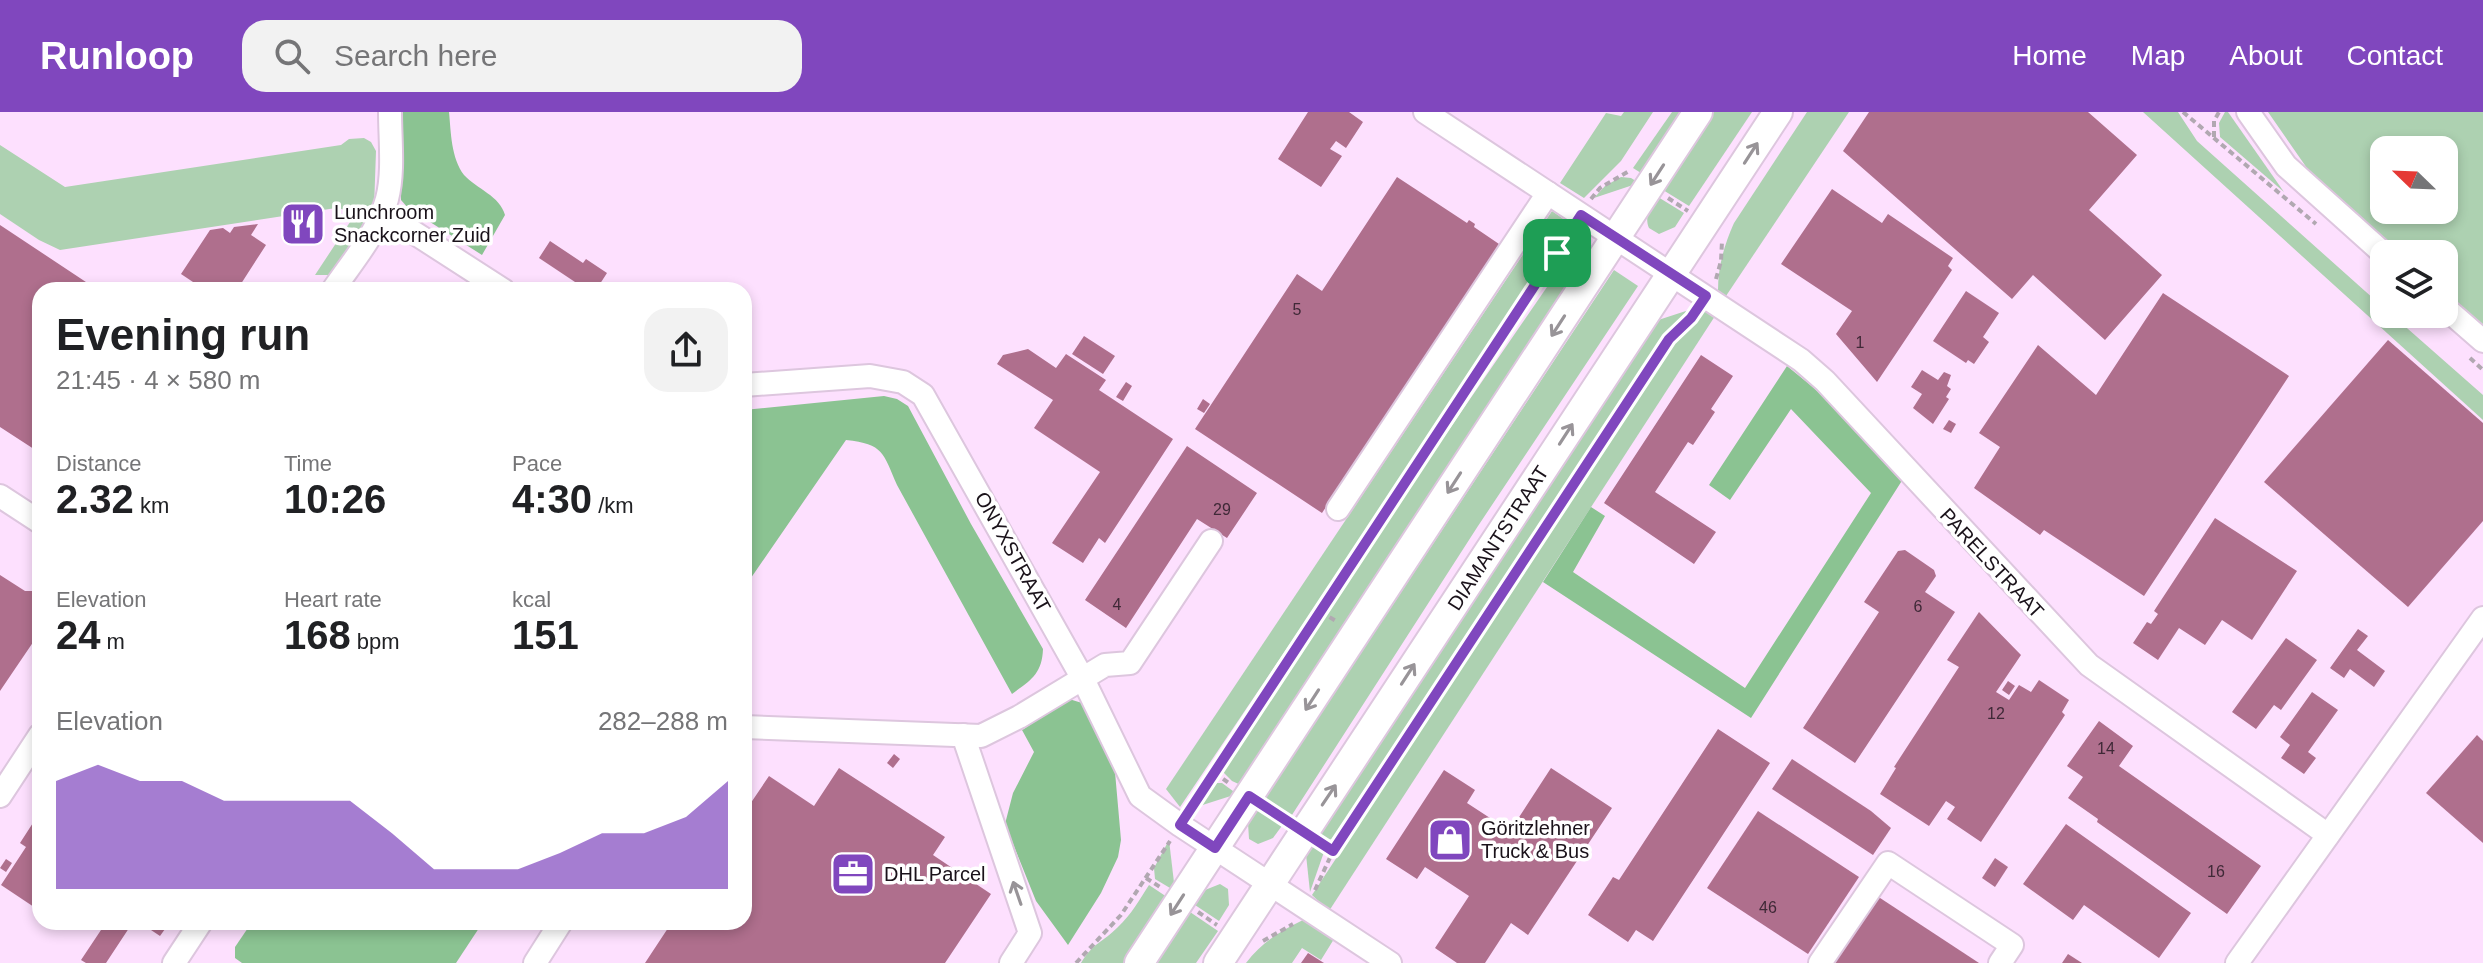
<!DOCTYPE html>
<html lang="en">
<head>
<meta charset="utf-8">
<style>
	body { margin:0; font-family:Arial,sans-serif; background:#f2f2f2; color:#202124; height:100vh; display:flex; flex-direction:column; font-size:30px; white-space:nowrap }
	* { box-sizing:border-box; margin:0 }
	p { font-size:26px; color:#757577 }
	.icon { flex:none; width:44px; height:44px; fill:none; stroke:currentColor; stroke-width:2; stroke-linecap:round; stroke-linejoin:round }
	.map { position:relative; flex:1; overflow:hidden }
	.side { position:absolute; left:32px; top:170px; width:720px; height:648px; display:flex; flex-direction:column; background:#fff; border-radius:24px; box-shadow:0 4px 12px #0003 }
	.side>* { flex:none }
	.needle { width:52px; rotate:293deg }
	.controls { position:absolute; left:2370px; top:24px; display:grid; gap:16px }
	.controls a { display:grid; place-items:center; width:88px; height:88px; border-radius:16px; background:#fff; box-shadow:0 4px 12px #0003; font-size:40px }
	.pin { position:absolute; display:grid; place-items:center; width:68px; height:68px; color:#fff; margin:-34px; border-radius:16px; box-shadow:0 4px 12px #0006 }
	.round { display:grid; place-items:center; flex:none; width:84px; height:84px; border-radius:24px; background:#f2f2f2 }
	.overview { display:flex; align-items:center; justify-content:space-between; height:136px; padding:0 24px }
	h1 { font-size:44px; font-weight:700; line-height:60px }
	.figures { display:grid; grid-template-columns:repeat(3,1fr); gap:12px; height:136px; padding:8px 24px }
	.figures div { display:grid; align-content:center }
	.figures b { font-size:40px; font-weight:700 }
	.figures small { font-size:22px; font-weight:400 }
	.figures p { font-size:22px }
	.chart { height:224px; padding:16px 24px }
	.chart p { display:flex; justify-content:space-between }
	.chart svg { width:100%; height:144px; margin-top:8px; fill:#8047be; opacity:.7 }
	header { display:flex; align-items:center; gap:48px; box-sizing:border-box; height:112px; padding:0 40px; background:#8047be; color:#fff }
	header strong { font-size:38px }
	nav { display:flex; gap:44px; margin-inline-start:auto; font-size:28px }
	.search { width:560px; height:72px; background:#f2f2f2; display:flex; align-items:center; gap:20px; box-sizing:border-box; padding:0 28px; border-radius:24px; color:#757577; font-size:30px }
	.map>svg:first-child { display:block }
	.built { fill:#fde0fe; fill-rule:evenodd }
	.green { fill:#add1b1; fill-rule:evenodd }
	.forest { fill:#8bc392 }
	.building { fill:#af6f8d }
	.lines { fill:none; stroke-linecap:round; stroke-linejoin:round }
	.minor-casing { stroke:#ddc6de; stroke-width:26 }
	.major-casing { stroke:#ddc6de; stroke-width:32 }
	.path { stroke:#b1a8b1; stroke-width:4; stroke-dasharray:6 4; stroke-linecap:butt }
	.minor { stroke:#fff; stroke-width:22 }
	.major { stroke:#fff; stroke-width:28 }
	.oneway { stroke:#989498 }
	.route-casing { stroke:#fff; stroke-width:16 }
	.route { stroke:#8047be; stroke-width:10 }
	.labels { text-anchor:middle; stroke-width:7; stroke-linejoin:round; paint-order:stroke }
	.number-label { font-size:16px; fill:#3f2937 }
	.poi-label { font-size:20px; fill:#1a121a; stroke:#fff; text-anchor:start }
	.street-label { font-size:20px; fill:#1a121a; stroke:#fff }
</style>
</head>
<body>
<header>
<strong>Runloop</strong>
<div class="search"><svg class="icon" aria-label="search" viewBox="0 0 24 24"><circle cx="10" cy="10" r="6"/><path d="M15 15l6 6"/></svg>Search here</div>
<nav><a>Home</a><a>Map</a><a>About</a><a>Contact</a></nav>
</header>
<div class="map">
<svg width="2483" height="851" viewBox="0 0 2483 851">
	<rect width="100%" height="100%" fill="#fcf3fc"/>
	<path class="built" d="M0,0H2298L2384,98L2436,142H2384V202H2444V149L2483,183V851H0ZM40,178H744V810H40Z"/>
	<g class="green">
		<path d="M1624,0H1653L1621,49L1584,86L1560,71L1606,1L1621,4Z"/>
		<path d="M1672,0H1687L1647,61H1641L1633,56Z"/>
		<path d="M1714,0H1752L1689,94L1663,78Z"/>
		<path d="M1807,0H1849L1726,184L1718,178C1718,155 1724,133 1734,111Z"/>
		<path d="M2143,0H2178L2197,29L2384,196V202H2391L2483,283V308Z"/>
		<path d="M2225,0H2228L2284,80L2220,25L2219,11Z"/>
		<path d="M2268,0H2483V216L2444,183V142H2396L2325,82ZM2384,38H2444V98H2384Z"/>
		<path d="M364,26L371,30L376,39L374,96L330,163H315L352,107L346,98L336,96L60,138L39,128L0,102V33L65,75L341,33L349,27Z"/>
		<path d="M1621,65L1631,66L1639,71L1594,86L1605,74Z"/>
		<path d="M1658,85L1684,101L1675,115L1659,122L1649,116C1644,103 1651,96 1658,85Z"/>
		<path d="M1552,99L1572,113L1180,695L1166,677Z"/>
		<path d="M1582,124L1592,148L1243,674L1232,669L1223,660L1435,338Z"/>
		<path d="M1614,158L1638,174L1478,414L1290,706L1263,689Z"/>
		<path d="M1700,193L1717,201L1329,799L1312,783Z"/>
		<path d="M1692,197L1668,222L1336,726C1325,730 1320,727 1312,719L1356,652L1364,657L1405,594L1397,588L1646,212Z"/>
		<path d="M1216,671H1222L1237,682L1190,697L1207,673Z"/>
		<path d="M1259,695L1284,711L1273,726L1258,732L1249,727L1248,711Z"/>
		<path d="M1304,724L1324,740L1310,780Z"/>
		<path d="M1169,728L1175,779L1155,767L1154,756Z"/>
		<path d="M1220,772L1228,777L1229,793L1219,809L1195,793L1205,778Z"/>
		<path d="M1149,773L1170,787L1128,851H1081C1094,830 1102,831 1118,815C1131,803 1140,787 1149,773Z"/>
		<path d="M1190,800L1218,819L1196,851H1156Z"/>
		<path d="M1303,808L1334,827L1321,848L1302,836L1292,851H1246C1261,831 1280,819 1303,808Z"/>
	</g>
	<g class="forest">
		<path d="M400,0H449C451,20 451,46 464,63C477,77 500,84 505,103L482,143L408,96L401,88Z"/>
		<path d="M1787,254L1814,276L1903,367L1751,606L1543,470L1591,395L1605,404L1573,460L1745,576L1871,381L1791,297L1730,388L1709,373Z"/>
		<path d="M884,284L897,287L908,294L971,412L1043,537C1042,562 1031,568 1012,582L897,373C883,341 884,332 846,328L744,476V298Z"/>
		<path d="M1069,587L1082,591L1115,660L1121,728L1118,745L1101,781L1068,833L1036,789L1005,712L1013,681L1034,640L1022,618Z"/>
		<path d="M252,810H483L456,851H242L235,846V835Z"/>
	</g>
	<g class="building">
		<path d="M1308,0H1349L1363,10L1346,36L1336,29L1330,37L1342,44L1321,75L1278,47Z"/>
		<path d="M1869,0H2088L2137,43L2089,98L2162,163L2105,228L2033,163L2012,187L1843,39Z"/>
		<path d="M1397,65L1467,111L1469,108L1475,112L1474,115L1499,132L1488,150L1490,152L1485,160L1482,158L1322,401L1195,317L1297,162L1322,179Z"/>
		<path d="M1832,77L1882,111L1888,102L1953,146L1948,154L1952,158L1877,270L1836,222L1852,199L1781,152Z"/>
		<path d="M318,98L321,116L286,122L283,104Z"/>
		<path d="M258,112L251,123L266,133L237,178H205L181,162L210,118L223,116L230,121L234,115Z"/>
		<path d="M0,113L98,178H40V341L0,315Z"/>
		<path d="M550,129L583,151L586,147L607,161L596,178H587L539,146Z"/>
		<path d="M1966,179L1999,201L1983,225L1989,230L1974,252L1968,248L1966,251L1933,229Z"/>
		<path d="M2163,181L2289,264L2144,484L2044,418L2040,423L1974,376L2000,335L1979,321L2038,233L2096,283Z"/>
		<path d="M1084,224L1115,244L1103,262L1072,242Z"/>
		<path d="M2388,228L2483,311V409L2408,495L2264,370Z"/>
		<path d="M1028,237L1056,256L1066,242L1106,268L1099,278L1173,327L1105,431L1099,426L1083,451L1052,431L1100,360L1034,316L1053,288L997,252L1003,243Z"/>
		<path d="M1701,243L1733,264L1711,297L1715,300L1693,333L1688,330L1655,380L1716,420L1694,452L1604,391Z"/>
		<path d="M1922,258L1938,268L1944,260L1951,263L1947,274L1951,277L1946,285L1949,287L1933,312L1913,296L1922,282L1911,275Z"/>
		<path d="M1126,270L1132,274L1123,289L1116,285Z"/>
		<path d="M1203,287L1210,292L1204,301L1197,297Z"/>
		<path d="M1949,308L1956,312L1951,321L1943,317Z"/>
		<path d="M1187,334L1257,381L1227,426L1197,407L1126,516L1085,488Z"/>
		<path d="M2215,406L2297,459L2252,528L2222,508L2205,533L2179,516L2158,548L2133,531L2147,510L2151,512L2158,502L2154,499Z"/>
		<path d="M1905,438L1934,458L1936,464L1925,480L1955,500L1855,651L1803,616L1879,500L1864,490L1898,439Z"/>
		<path d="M0,463L25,479H35L40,483V520L0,579Z"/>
		<path d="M1979,500L2021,543L1996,580L2009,588L2019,573L2031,580L2039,568L2069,588L2062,600L2065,603L1981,730L1947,707L1955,695L1946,689L1929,714L1880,682L1896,656L1894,655L1959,555L1947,548Z"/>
		<path d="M2358,517L2368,524L2357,538L2385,559L2374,575L2350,557L2344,566L2330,556Z"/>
		<path d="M2286,526L2317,548L2281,598L2274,593L2256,617L2232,600Z"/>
		<path d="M2008,569L2015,574L2009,583L2002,578Z"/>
		<path d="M2312,580L2338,598L2308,640L2316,646L2304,662L2281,646L2290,633L2280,625Z"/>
		<path d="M2099,609L2133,634L2119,654L2261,754L2227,802L2097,710L2098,707L2068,686L2083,665L2067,654Z"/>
		<path d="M1718,617L1770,651L1653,829L1636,818L1628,830L1588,803L1613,765L1619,768Z"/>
		<path d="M2477,623L2483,629V731L2426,681Z"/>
		<path d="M894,642L900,647L893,656L887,651Z"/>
		<path d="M1792,647L1871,699L1891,716L1873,743L1772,677Z"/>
		<path d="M839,656L945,725L933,743L991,782L945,851H645L672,810H744V701L769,664L814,694Z"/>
		<path d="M1551,656L1612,696L1528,823L1511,811L1485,851H1457L1435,836L1469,784L1425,755L1417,767L1386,747L1444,658L1475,678L1467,691L1510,719Z"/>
		<path d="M1758,699L1859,765L1808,842L1707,776Z"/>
		<path d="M40,700V799L1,773L26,735L20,731Z"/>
		<path d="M2066,712L2191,801L2159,846L2084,793L2073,808L2023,772Z"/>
		<path d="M1995,746L2008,755L1995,775L1982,766Z"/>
		<path d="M6,747L12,751L6,760L0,756Z"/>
		<path d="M1874,782L1979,851H1829Z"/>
		<path d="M89,810H133L106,851H86L81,848L101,818Z"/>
		<path d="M139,810H170L160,824Z"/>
		<path d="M1308,841L1324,851H1301Z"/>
		<path d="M2068,842L2082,851H2062Z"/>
	</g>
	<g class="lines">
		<g class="minor-casing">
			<g id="minor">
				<path d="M1425,0L1801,248L1825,269L2089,553L2328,723"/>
				<path d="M2248,0L2286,54L2384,142"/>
				<path d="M382,100L503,178"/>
				<path d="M333,178C352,150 378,120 387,87C394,60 390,28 390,0"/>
				<path d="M2444,195L2483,229"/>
				<path d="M744,273L870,264L903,270L923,283L1083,567L1140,684L1180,713L1390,851"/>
				<path d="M0,384L40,410"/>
				<path d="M1338,397L1548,81"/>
				<path d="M744,615L981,624L1019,605L1105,553L1130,551L1211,429"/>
				<path d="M963,623L1030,821L1011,851"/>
				<path d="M0,684L40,623"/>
				<path d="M174,851L201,810"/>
				<path d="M535,851L561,810"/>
				<path d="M1820,851L1888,751L2012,833L2000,851"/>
				<path d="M2237,851L2483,506"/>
			</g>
		</g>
		<g class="major-casing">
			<g id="major">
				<path d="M1139,851L1698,0"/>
				<path d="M1218,851L1778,0"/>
			</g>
		</g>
		<g class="path">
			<path d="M2183,0L2316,112"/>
			<path d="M2214,25V9L2219,0"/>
			<path d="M1668,86L1688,99"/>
			<path d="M1591,87L1600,76L1629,59"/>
			<path d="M2374,162L2384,171"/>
			<path d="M1716,167L1721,149L1722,129"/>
			<path d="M2419,202L2427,209"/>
			<path d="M2470,246L2483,258"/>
			<path d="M1321,500L1336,509"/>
			<path d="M1215,661L1230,672"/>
			<path d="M1191,695L1569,121"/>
			<path d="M1268,696L1284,707"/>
			<path d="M1146,766L1160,775"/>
			<path d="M1315,778L1333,739L1669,227L1694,201"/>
			<path d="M1198,800L1217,813"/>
			<path d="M1263,829L1293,812"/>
			<path d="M1076,851L1121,803L1170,729"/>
		</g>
		<use href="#minor" class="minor"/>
		<use href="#major" class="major"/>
	</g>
	<defs><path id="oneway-shaft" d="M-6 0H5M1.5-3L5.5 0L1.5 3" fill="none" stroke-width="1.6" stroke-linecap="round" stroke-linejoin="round" transform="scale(2)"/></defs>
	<g class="oneway">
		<use href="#oneway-shaft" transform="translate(1751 41) rotate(-57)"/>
		<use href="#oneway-shaft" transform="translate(1657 63) rotate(123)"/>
		<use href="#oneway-shaft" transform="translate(1558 214) rotate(123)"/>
		<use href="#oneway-shaft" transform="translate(1566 322) rotate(-57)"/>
		<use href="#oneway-shaft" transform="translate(1454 371) rotate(123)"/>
		<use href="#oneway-shaft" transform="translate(1408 562) rotate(-57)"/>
		<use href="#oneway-shaft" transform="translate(1312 588) rotate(123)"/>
		<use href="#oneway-shaft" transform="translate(1329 683) rotate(-56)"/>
		<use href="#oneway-shaft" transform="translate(1017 781) rotate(-109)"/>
		<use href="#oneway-shaft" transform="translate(1177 793) rotate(123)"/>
	</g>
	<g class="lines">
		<g class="route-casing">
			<path id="route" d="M1581,103L1706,184L1691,206L1669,227L1333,739L1249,684L1215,736L1180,713Z"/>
		</g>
		<use href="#route" class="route"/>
	</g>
	<defs>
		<g id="restaurant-square" transform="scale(2.3)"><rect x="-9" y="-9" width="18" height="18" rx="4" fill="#8047be" stroke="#fff"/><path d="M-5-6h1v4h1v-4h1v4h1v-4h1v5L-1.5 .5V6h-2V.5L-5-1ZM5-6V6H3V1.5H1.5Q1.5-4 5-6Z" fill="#fff"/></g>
		<g id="shop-square" transform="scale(2.3)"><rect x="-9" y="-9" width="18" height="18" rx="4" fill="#8047be" stroke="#fff"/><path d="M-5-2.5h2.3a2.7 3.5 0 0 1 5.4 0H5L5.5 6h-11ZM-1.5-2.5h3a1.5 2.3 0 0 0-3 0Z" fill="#fff"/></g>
		<g id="office-square" transform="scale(2.3)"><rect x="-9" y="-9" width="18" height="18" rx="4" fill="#8047be" stroke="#fff"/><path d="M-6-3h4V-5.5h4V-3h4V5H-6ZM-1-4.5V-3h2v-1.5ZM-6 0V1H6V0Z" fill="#fff"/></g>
	</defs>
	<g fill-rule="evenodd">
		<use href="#restaurant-square" x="303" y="112"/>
		<use href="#shop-square" x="1450" y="728"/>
		<use href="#office-square" x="853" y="762"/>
	</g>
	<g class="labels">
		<g class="number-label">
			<text x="1297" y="203">5</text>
			<text x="1860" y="236">1</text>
			<text x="1222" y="403">29</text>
			<text x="1117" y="498">4</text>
			<text x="1918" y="500">6</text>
			<text x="1996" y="607">12</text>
			<text x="2106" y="642">14</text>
			<text x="2216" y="765">16</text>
			<text x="1768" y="801">46</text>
		</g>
		<g class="poi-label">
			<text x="334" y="107">Lunchroom<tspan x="334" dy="23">Snackcorner Zuid</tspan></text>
			<text x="1481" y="723">Göritzlehner<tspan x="1481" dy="23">Truck &amp; Bus</tspan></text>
			<text x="884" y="769">DHL Parcel</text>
		</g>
		<g class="street-label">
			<text transform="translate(1498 426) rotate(-57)" y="7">DIAMANTSTRAAT</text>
			<text transform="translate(1013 440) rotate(61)" y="7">ONYXSTRAAT</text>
			<text transform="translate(1992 451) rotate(47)" y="7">PARELSTRAAT</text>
		</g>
	</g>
</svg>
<div class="controls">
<a><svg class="needle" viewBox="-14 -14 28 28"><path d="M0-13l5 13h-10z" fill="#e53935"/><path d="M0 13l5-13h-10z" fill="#757577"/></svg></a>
<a><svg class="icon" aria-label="layers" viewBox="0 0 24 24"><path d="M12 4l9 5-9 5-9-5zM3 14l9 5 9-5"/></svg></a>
</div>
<div class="pin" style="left:1557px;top:141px;background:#1e9e55"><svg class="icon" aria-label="arrive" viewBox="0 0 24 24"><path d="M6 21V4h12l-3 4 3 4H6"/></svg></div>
<section class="side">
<div class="overview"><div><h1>Evening run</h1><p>21:45 · 4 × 580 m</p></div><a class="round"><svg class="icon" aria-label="share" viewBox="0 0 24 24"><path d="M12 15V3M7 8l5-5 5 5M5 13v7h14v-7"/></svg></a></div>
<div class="figures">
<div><p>Distance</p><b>2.32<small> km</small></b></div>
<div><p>Time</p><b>10:26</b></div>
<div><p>Pace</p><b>4:30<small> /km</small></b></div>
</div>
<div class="figures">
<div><p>Elevation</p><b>24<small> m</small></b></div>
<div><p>Heart rate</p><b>168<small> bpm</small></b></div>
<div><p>kcal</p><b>151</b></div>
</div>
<div class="chart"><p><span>Elevation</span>282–288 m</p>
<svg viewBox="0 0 160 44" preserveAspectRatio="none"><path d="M0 44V11L10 6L20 11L30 11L40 17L50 17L60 17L70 17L80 27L90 38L100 38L110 38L120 33L130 27L140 27L150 22L160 11V44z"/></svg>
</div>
</section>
</div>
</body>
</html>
